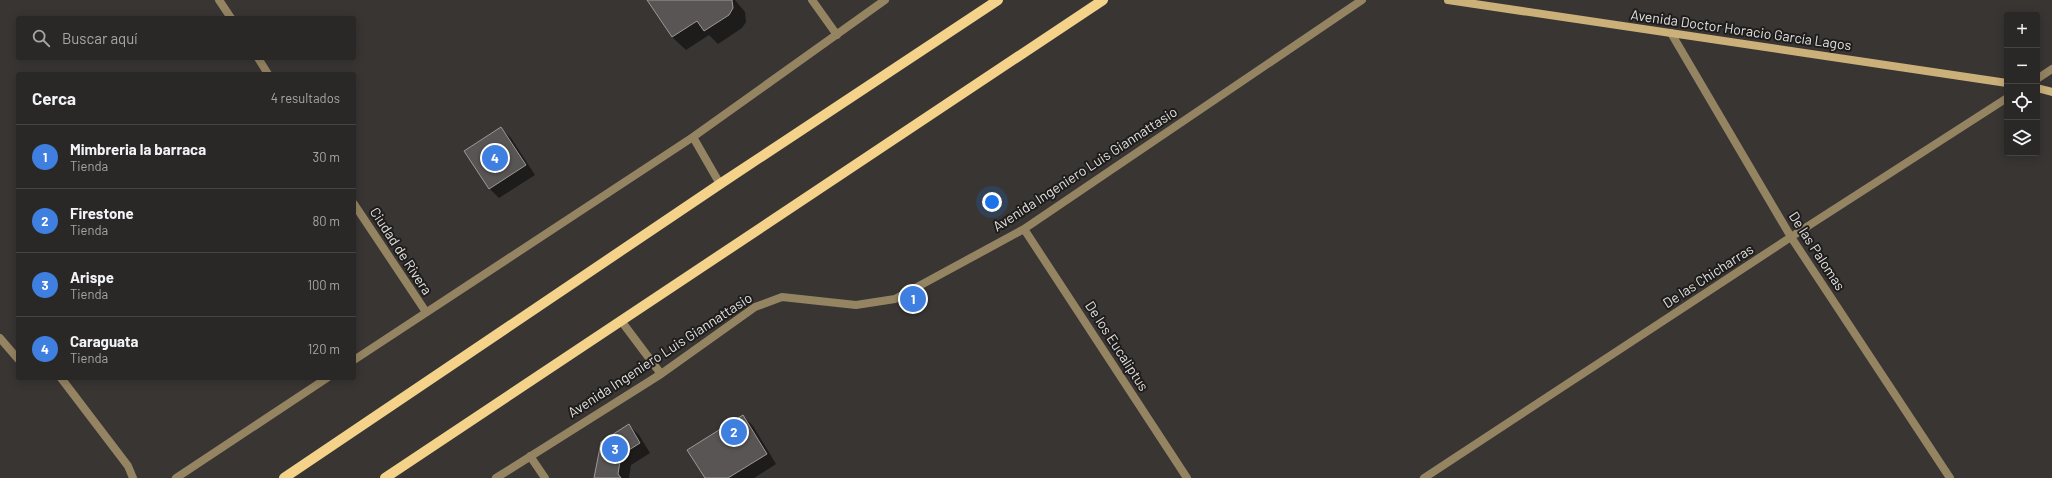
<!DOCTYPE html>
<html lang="es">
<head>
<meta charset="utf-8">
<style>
	:root { --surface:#2a2826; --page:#363432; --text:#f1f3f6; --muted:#a5a6a7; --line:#464443; --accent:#ea580c }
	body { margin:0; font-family:Barlow,sans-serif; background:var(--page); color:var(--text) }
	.controls { position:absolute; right:12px; top:12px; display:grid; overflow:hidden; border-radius:4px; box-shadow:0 2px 10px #0003 }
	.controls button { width:36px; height:36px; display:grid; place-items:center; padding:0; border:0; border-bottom:1px solid var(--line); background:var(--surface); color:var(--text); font:20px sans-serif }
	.you { position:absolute; left:992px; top:202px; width:14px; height:14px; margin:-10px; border:3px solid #fff; border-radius:50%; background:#1a73e8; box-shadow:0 0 0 6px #1a73e833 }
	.badge { display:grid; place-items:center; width:26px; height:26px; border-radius:50%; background:var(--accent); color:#fff; font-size:13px; font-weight:700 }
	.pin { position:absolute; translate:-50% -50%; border:2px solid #fff; box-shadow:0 1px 4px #0006 }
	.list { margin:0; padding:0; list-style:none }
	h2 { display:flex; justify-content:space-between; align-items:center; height:52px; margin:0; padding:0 16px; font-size:17px }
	h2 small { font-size:13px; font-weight:400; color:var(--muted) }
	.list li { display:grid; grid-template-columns:26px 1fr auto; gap:12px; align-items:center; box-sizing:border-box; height:64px; padding:0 16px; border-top:1px solid var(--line) }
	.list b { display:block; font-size:15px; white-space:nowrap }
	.list p { margin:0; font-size:13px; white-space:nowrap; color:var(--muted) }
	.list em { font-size:13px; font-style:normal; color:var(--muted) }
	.icon { flex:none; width:22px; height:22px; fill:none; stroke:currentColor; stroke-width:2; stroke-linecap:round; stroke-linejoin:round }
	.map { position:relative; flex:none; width:2052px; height:478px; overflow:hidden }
	.search { position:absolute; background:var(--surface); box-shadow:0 2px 10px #0003; left:16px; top:16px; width:340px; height:44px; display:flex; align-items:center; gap:10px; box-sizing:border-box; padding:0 14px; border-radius:4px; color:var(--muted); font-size:15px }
	.panel { position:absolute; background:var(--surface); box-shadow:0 2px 10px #0003; left:16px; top:72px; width:340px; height:308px; border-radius:4px }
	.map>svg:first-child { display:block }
</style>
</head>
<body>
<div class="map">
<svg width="2052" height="478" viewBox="0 0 2052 478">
	<rect width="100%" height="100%" fill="#383533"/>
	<path fill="#0007" d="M648 0H735L745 12 746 22 742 28 718 44 709 35 686 50 672 37Z
		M501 128 511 138 535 175 499 198 489 188Z
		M743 416 753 426 776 464 754 478H706Z
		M629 425 639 435 650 453 631 465 629 478H595Z"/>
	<path fill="#595554" stroke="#9d9997" d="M647 0H732L733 8 729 15 704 31 697 21 672 37Z
		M501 127 526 165 489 189 464 151Z
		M743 415 767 454 728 478H705L687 450Z
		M629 424 640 443 621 455 618 474 621 478H594L601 442Z"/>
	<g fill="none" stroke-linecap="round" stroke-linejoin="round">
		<path stroke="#958462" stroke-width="8" d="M0 338 18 359
			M61 378 128 466 133 478"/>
		<path stroke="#958462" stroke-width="8" d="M219 0 231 18
			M812 0 837 35
			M1671 33 1791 237 1950 478
			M258 58 268 74
			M2037 79 2052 69
			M693 137 720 184
			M354 204 426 312
			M1024 229 1187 478
			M622 322 661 374
			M354 360 693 137 885 0
			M530 456 545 478
			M176 478 327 378
			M496 478 661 374 755 307 782 297 856 305 895 299 1024 229 1362 0
			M1424 478 1791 237 2007 98"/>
		<path stroke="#cbb079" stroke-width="8" d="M1448 0 2007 83
			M2037 88 2052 92"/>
		<path stroke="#f4d28a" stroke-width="10" d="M284 478 720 184 998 0
			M385 478 1103 0"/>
	</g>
	<g text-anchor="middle" stroke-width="4" stroke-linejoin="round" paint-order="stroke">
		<g font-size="14" fill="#e2e0df" stroke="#1e1d1c">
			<text transform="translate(1741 30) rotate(8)" y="5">Avenida Doctor Horacio García Lagos</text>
			<text transform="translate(1085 169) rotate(-33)" y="5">Avenida Ingeniero Luis Giannattasio</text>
			<text transform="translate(401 251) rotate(57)" y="5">Ciudad de Rivera</text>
			<text transform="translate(1817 251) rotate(57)" y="5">De las Palomas</text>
			<text transform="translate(1708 276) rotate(-33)" y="5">De las Chicharras</text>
			<text transform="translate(1117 346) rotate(57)" y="5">De los Eucaliptus</text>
			<text transform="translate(660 355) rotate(-33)" y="5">Avenida Ingeniero Luis Giannattasio</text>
		</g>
	</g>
</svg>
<div class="controls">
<button>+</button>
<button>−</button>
<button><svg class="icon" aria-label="locate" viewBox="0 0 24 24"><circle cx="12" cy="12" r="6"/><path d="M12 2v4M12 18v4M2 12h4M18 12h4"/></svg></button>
<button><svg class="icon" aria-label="layers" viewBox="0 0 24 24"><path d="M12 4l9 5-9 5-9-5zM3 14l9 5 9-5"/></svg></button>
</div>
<div class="you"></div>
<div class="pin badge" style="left:913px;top:299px;background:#3f7fe0">1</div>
<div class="pin badge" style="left:734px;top:432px;background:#3f7fe0">2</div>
<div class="pin badge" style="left:615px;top:449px;background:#3f7fe0">3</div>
<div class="pin badge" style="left:495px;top:158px;background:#3f7fe0">4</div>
<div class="search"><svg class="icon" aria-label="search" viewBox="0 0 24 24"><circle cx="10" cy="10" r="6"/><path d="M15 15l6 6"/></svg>Buscar aquí</div>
<section class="panel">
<h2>Cerca<small>4 resultados</small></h2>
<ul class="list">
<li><span class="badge" style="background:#3f7fe0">1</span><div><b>Mimbreria la barraca</b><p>Tienda</p></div><em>30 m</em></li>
<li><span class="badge" style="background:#3f7fe0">2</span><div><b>Firestone</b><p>Tienda</p></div><em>80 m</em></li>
<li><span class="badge" style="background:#3f7fe0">3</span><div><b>Arispe</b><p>Tienda</p></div><em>100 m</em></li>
<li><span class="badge" style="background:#3f7fe0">4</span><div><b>Caraguata</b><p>Tienda</p></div><em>120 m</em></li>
</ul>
</section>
</div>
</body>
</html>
